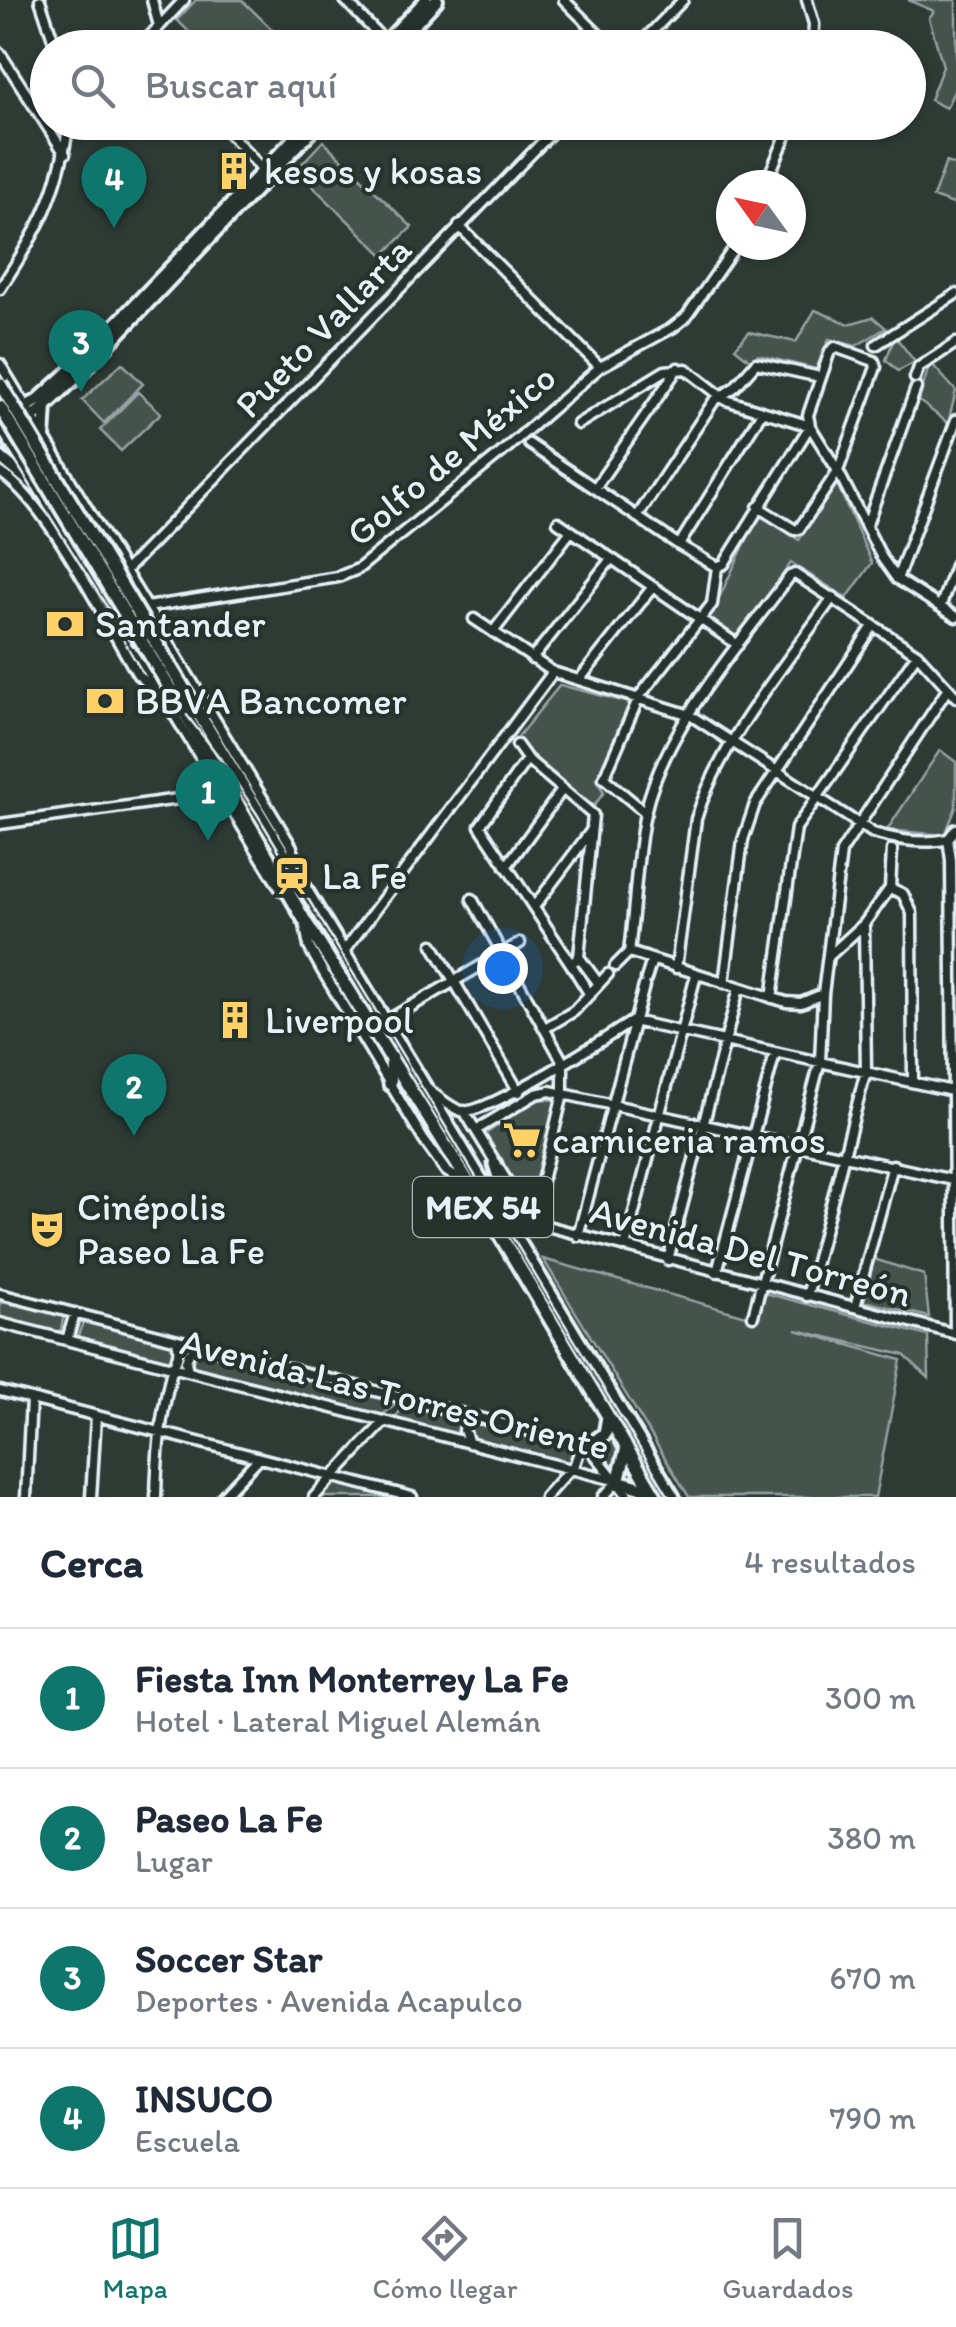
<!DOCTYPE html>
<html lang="es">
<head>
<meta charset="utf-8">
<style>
	:root { --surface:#fff; --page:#f6f6f7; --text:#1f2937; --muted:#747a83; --line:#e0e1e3; --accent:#0f766e }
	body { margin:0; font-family:Itim,sans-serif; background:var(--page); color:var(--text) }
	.compass { position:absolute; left:716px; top:170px; width:90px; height:90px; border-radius:50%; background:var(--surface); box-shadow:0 2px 8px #0004; rotate:303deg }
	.you { position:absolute; left:502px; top:968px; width:35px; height:35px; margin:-25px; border:8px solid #fff; border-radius:50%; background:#1a73e8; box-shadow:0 0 0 15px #1a73e833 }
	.badge { display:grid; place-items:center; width:65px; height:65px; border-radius:50%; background:var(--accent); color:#fff; font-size:32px; font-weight:700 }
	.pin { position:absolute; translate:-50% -82px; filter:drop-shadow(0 2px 5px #0008) }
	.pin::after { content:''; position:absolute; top:52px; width:35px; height:30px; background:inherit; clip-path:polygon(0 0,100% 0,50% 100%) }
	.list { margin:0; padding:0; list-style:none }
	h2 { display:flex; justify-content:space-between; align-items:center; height:130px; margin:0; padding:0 40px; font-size:42px }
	h2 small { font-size:32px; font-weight:400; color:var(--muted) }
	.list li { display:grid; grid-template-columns:65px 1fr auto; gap:30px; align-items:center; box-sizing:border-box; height:140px; padding:0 40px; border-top:2px solid var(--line) }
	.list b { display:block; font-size:38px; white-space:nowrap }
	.list p { margin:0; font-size:32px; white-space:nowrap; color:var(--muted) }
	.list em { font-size:32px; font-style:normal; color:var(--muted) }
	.icon { flex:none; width:55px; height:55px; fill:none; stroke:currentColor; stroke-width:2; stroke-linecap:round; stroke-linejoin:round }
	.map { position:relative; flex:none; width:956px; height:1497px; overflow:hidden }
	.search { position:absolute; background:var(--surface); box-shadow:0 2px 8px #0004; left:30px; right:30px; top:30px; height:110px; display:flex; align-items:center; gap:25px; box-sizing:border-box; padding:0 35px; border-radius:55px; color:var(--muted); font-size:38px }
	.sheet { height:690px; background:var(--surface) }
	nav { display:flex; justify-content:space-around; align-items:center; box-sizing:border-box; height:140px; border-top:2px solid var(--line); background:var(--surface); font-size:28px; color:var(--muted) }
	nav a { display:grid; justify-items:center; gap:5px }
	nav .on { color:var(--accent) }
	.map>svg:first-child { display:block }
</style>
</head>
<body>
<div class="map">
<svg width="956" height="1497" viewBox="0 0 956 1497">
	<rect width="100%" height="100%" fill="#2e3b35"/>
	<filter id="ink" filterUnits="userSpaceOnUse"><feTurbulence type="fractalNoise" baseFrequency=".01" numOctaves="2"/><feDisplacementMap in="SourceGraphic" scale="20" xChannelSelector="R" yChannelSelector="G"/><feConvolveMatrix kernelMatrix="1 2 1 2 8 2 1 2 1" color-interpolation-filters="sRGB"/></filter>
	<g filter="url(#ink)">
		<path fill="#45524e" stroke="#96a2a3" stroke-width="2.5" d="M196 0H242L290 47H204L177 20Z
			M908 0H956V87L946 108 930 100 943 66 929 18 934 11Z
			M323 141 412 227 383 255 296 170Z
			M946 162 956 166V205L933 197Z
			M815 310 849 324 873 317 886 328 856 346 829 339 816 369 758 355 750 360 735 348 749 332 796 342Z
			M895 336 915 362 898 371 886 360Z
			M122 363 143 384 104 423 82 400Z
			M932 364 956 391 948 423 919 401 928 369Z
			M138 392 161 413 121 451 100 430Z
			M837 484 872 563 847 598 791 563 737 638 709 619 759 514 799 540Z
			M560 685 630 703 596 780 604 792 594 806 528 757 516 739Z
			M940 750 956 762V807L945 835 887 830Z
			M536 1099 558 1100 529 1212 484 1135Z
			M543 1259 757 1319 765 1293 928 1336 929 1378 904 1355 796 1330 901 1360 875 1497H689Z
			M874 1259 924 1275 929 1317 864 1301Z
			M0 1302 64 1314 61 1330 54 1333 0 1319Z
			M84 1320 174 1343 178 1346 174 1361 168 1362 79 1340 78 1335Z
			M202 1353 247 1361 400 1401 380 1417 194 1369 191 1364 194 1356Z
			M405 1402 464 1417 459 1437 394 1421Z
			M476 1420 573 1445 576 1455 568 1465 471 1440 467 1429Z
			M610 1433 620 1458 616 1476 594 1448 601 1446Z
			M336 1482 393 1497H322Z"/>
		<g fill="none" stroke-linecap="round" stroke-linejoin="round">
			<g stroke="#e8f1f8" stroke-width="15">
				<path id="minor" d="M40 0 56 48
					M152 0 159 26
					M345 0 385 42
					M564 0 612 48
					M807 0 814 24 813 48
					M139 48 184 0
					M636 48 683 0
					M0 53 65 154
					M219 122 263 170
					M765 185 792 122
					M459 226 600 367
					M0 289C40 227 58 196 69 122
					M876 345 956 294
					M0 364 292 847 293 864
					M915 378 919 367 956 343
					M578 424 665 371 686 369 726 400 810 426 838 471 882 558 897 579 956 617
					M0 428 281 890
					M529 444 679 545 717 567
					M0 472C52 507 103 619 138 675L160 693
					M595 488 678 368
					M637 517 714 401 735 387 756 363 820 377
					M558 522 738 645
					M866 527 916 388
					M679 545 762 412
					M125 571 562 122
					M897 579 956 420
					M941 605 956 563
					M147 607 338 577 358 569 501 453 600 367 672 328 686 317 736 245
					M474 619 553 672 690 715 873 833C897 840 924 845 948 839
					M493 632 571 531
					M532 659 611 559
					M580 679 652 588
					M517 745 527 759 593 815 579 957
					M527 759 480 826 571 964 579 957
					M646 813 604 778 639 697 712 604 717 567 724 564 810 426 808 415 830 351 835 347 874 361 876 367 838 471 799 529 795 530 758 507
					M0 824 221 793
					M506 867 562 790
					M890 888 903 894 912 913 913 1080
					M890 888 892 850
					M472 899 563 1062V1094L532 1222
					M534 907 591 831
					M305 925 309 947 323 972 423 1139 446 1171 467 1185
					M433 945 519 1092
					M345 950 553 672
					M629 952 786 1002 801 1003 823 994
					M579 957 599 984
					M828 957 864 924 890 888
					M571 964 590 995
					M615 966 629 952C635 906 636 858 645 813 664 729 739 644 790 576L795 574 917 654 956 697
					M676 968 696 819C719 743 787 663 833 597
					M646 979 652 960
					M724 983 743 840 755 804 873 626
					M772 998 796 828 917 654
					M386 1021 520 943
					M545 1028 574 1011 608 974
					M428 1090C438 1096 450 1108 461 1111 485 1117 606 1037 633 1021L952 1091
					M464 1111 532 1222
					M476 1130 536 1094 550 1091 953 1180
					M532 1222 956 1334
					M578 1236 644 986
					M625 1247 696 975
					M668 1260 739 988
					M717 1272 775 1053
					M0 1294 588 1446 629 1497
					M807 1296 866 1071 864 924
					M855 1307 893 1165
					M753 1316 820 1062 823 994 841 852 947 690
					M0 1323 618 1481
					M955 1334 951 860 948 839 956 829
					M67 1340 75 1313
					M188 1371 186 1361 189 1353 202 1346
					M0 1391 412 1497
					M469 1443 464 1430 469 1420 477 1417
					M26 1497 31 1399
					M91 1497 96 1416
					M156 1497C157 1453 160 1421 170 1378 173 1364 182 1354 177 1341
					M222 1497 259 1458
					M314 1497 384 1422
					M545 1497 575 1464 579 1452 572 1441
					M603 1497 618 1481"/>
			</g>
			<g stroke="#e8f1f8" stroke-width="18">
				<path id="major" d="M380 48 426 0
					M392 48 437 0
					M0 420 37 401 78 364 310 122
					M0 437 41 411 85 369 320 122
					M44 437 46 406
					M0 457 36 487"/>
			</g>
			<g stroke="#e8f1f8" stroke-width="19">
				<path id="highway" d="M193 704 673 1497
					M183 710 305 921 472 1188 656 1497
					M390 1084 392 1058
					M495 1164 514 1224
					M588 1446 605 1434 608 1417
					M627 1448 618 1481 652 1491"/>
			</g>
			<use href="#minor" stroke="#26332d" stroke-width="8"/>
			<use href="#major" stroke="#26332d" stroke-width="10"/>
			<use href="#highway" stroke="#26332d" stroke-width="11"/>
			<path stroke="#e8f1f8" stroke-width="2.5" d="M0 437 124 634 220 758 257 814 669 1497"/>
			<g stroke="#e8f1f8" stroke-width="19" stroke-linecap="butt">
				<path id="highway-bridge" d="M0 384 193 704
					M0 407 183 710"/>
			</g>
			<use href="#highway-bridge" stroke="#26332d" stroke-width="11"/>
		</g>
	</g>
	<defs>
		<g id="building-bare" transform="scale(3)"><path d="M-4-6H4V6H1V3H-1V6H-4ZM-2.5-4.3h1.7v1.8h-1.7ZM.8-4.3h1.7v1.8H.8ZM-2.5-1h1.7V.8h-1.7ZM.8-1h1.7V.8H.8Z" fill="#ffd166" stroke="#26332d" stroke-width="2.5" paint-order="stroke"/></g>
		<g id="bank-bare" transform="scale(3)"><path d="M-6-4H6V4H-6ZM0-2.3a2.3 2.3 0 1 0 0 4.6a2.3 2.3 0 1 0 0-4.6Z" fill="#ffd166" stroke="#26332d" stroke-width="2.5" paint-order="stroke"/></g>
		<g id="station-bare" transform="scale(3)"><path d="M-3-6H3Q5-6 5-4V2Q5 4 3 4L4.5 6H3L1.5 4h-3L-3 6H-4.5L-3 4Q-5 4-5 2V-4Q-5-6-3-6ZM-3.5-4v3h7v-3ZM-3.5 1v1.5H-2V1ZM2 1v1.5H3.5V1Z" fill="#ffd166" stroke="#26332d" stroke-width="2.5" paint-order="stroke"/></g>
		<g id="supermarket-bare" transform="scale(3)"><path d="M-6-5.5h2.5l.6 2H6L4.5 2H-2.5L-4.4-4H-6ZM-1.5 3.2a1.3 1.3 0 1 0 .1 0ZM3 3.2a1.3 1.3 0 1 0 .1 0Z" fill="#ffd166" stroke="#26332d" stroke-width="2.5" paint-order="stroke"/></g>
		<g id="theatre-bare" transform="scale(3)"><path d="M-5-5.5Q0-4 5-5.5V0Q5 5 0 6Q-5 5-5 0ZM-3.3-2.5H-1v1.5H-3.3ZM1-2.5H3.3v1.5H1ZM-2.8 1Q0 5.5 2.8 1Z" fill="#ffd166" stroke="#26332d" stroke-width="2.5" paint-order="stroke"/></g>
	</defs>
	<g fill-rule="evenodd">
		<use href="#building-bare" x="234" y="171"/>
		<use href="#bank-bare" x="65" y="624"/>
		<use href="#bank-bare" x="105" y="701"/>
		<use href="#station-bare" x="292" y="876"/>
		<use href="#building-bare" x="235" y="1020"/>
		<use href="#supermarket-bare" x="522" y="1140"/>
		<use href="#theatre-bare" x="47" y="1229"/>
	</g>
	<g text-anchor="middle" stroke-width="8" stroke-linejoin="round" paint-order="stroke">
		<rect fill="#26332d" stroke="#aeb8bb" stroke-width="2.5" x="413" y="1177" width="140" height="60" rx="8"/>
		<g font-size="35" font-weight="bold" fill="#e8f1f8">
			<text x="483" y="1219">MEX 54</text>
		</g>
		<g font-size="38" fill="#e8f1f8" stroke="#26332d" text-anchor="start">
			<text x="264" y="184">kesos y kosas</text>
			<text x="95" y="637">Santander</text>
			<text x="135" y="714">BBVA Bancomer</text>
			<text x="322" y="889">La Fe</text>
			<text x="265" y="1033">Liverpool</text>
			<text x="552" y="1153">carniceria ramos</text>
			<text x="77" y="1220">Cinépolis<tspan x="77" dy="44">Paseo La Fe</tspan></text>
		</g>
		<g font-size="38" fill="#e8f1f8" stroke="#26332d">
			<text transform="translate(323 327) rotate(-46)" y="13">Pueto Vallarta</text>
			<text transform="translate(451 455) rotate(-40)" y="13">Golfo de México</text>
			<text transform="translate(751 1252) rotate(15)" y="13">Avenida Del Torreón</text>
			<text transform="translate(395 1394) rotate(14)" y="13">Avenida Las Torres Oriente</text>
		</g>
	</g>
</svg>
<svg class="compass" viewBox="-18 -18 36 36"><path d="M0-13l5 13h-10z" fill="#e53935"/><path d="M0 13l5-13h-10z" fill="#747a83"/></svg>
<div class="you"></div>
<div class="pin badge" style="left:208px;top:841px">1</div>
<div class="pin badge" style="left:134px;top:1136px">2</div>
<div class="pin badge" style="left:81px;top:392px">3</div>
<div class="pin badge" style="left:114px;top:228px">4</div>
<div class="search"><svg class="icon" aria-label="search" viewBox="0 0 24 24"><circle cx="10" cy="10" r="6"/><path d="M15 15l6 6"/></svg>Buscar aquí</div>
</div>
<section class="sheet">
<h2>Cerca<small>4 resultados</small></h2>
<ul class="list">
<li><span class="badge">1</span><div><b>Fiesta Inn Monterrey La Fe</b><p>Hotel · Lateral Miguel Alemán</p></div><em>300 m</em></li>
<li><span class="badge">2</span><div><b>Paseo La Fe</b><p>Lugar</p></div><em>380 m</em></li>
<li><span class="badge">3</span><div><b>Soccer Star</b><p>Deportes · Avenida Acapulco</p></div><em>670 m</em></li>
<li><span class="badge">4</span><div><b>INSUCO</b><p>Escuela</p></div><em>790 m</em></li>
</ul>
</section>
<nav>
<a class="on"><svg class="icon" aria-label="map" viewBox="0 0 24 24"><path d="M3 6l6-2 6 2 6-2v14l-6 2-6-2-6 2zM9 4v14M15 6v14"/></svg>Mapa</a>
<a><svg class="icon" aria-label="directions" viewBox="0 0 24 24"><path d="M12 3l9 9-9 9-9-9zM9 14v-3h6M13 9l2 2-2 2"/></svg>Cómo llegar</a>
<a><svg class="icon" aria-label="saved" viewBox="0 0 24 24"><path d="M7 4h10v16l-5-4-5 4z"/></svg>Guardados</a>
</nav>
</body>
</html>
